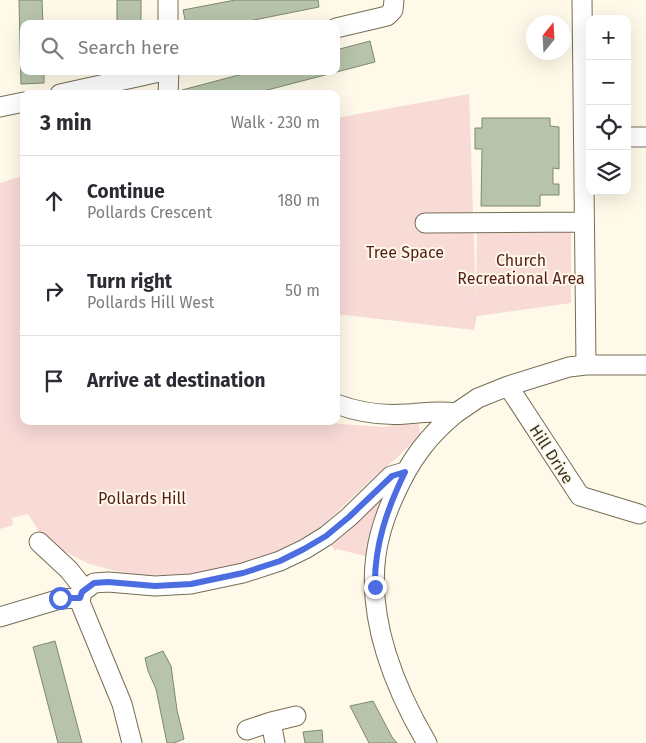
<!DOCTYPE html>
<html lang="en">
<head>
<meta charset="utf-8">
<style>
	:root { --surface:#fff; --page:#f2f2f3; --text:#2b2b33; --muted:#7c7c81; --line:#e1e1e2 }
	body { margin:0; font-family:"Fira Sans",sans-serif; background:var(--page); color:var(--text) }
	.controls { position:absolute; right:15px; top:15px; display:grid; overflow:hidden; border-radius:10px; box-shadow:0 5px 20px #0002 }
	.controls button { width:45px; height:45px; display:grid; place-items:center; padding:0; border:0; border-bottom:1px solid var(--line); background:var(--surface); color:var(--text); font:25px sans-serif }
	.compass { position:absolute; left:526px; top:15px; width:45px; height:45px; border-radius:50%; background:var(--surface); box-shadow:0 5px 20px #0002; rotate:18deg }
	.stop { position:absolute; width:15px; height:15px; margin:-11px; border:4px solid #4b6de1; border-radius:50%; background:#fff }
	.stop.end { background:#4b6de1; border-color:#fff; box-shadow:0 1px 5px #0008 }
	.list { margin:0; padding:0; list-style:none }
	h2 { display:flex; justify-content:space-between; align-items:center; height:65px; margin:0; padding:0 20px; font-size:21px }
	h2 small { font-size:16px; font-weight:400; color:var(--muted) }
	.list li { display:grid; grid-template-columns:32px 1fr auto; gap:15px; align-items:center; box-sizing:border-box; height:90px; padding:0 20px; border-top:1px solid var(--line) }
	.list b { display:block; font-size:19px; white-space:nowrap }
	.list p { margin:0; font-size:16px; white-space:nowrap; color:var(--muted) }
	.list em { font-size:16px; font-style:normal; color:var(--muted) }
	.icon { flex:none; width:28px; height:28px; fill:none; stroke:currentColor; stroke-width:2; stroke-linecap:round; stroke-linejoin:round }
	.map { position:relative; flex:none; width:646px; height:743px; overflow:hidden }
	.search { position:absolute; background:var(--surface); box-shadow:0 5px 20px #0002; left:20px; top:20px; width:320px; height:55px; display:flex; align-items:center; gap:12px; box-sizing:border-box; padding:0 18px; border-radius:10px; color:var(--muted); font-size:19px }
	.panel { position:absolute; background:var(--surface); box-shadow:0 5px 20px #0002; left:20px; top:90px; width:320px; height:335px; border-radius:10px }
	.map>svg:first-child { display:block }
</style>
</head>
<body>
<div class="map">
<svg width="646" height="743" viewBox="0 0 646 743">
	<rect width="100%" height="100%" fill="#fef9e8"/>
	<path fill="#f8dad7" d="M469 94 476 298 477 229 571 228V303L477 316 474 330 336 314V118Z
		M22 176 24 181V421H331L340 424 385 427 412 420 419 425 420 434 398 457 376 475 316 532 277 556 237 568 183 575 132 576 87 563 62 550 39 531 28 514 12 518 13 525 0 529V183Z
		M382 494 386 497 369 557 337 549 335 551 330 543Z"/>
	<path fill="#b7c3aa" stroke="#7d8971" d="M19 0H42L43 24H24V71H44V83L21 84Z
		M117 0H141V24H117Z
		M235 0H318L319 7 234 24H186L183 10Z
		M370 41 375 62 252 94H183L182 90 254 71H336V50Z
		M482 118H550V126L559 127V169L553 168V184H559V195H540V206H481L482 149H475V128H482Z
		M55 641 82 743H58L33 647Z
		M163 651 171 666 177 710 184 739 174 743H167L156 689 148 671 145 658Z
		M373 701 392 737 397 743H369L350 706Z
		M322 730 323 743H305L303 732Z"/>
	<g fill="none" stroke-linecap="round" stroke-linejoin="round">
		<g stroke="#756e55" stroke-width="21">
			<path id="minor" d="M168 0V24
				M582 0 586 365
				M336 28 387 16 393 10 394 0
				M60 94 164 71
				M168 94 169 71
				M0 107 24 102
				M627 137H646
				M425 223 584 222
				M508 386 580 496 639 514
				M336 404C358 412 382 416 406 414 424 413 438 410 456 413L478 398 508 386 569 367 586 365H646
				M39 542 69 570 84 589
				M0 617 60 599 80 598
				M271 722 275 743
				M247 730 271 722 296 716
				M132 743 122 704 80 602 82 592 94 583 108 582 155 586 191 584 243 573 280 561 305 549 326 536 349 517 391 476 405 472
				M427 743C395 689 367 620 376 555 379 534 386 513 395 494 410 460 428 436 456 413"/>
		</g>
		<use href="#minor" stroke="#fff" stroke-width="19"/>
	</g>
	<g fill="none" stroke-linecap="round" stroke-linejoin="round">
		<path stroke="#4b6de1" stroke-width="6" d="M60 598H80L82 592 94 583 108 582 155 586 191 584 243 573 280 561 304 549 326 536 349 517 392 476 405 472C387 509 374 546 375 587"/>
	</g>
	<g text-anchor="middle" stroke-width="4" stroke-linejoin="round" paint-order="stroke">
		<g font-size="16" fill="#561b1b" stroke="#fef9e8">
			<text x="405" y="258">Tree Space</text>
			<text x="521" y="266">Church<tspan x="521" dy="18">Recreational Area</tspan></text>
			<text x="142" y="504">Pollards Hill</text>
		</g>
		<g font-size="16" fill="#363328" stroke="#fef9e8">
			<text transform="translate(552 454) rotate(57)" y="6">Hill Drive</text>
		</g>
	</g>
</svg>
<div class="controls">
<button>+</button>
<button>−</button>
<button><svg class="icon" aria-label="locate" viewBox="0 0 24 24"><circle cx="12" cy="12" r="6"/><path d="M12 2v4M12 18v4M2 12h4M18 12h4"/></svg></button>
<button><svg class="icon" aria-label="layers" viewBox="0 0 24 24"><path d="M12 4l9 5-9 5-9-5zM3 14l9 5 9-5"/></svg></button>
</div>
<svg class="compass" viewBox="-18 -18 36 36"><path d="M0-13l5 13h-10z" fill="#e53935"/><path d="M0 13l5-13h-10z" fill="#7c7c81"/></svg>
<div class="stop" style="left:60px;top:598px"></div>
<div class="stop end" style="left:375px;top:587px"></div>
<div class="search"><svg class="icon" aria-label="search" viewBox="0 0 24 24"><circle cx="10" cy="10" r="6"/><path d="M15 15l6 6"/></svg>Search here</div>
<section class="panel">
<h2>3 min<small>Walk · 230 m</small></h2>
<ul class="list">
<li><svg class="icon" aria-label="ahead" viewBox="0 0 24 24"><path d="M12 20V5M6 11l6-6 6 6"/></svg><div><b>Continue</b><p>Pollards Crescent</p></div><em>180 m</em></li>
<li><svg class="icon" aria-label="right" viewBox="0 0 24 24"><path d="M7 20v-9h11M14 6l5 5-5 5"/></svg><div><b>Turn right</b><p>Pollards Hill West</p></div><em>50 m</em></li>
<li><svg class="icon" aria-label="arrive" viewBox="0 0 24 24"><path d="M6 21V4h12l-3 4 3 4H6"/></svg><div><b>Arrive at destination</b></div></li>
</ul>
</section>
</div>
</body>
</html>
